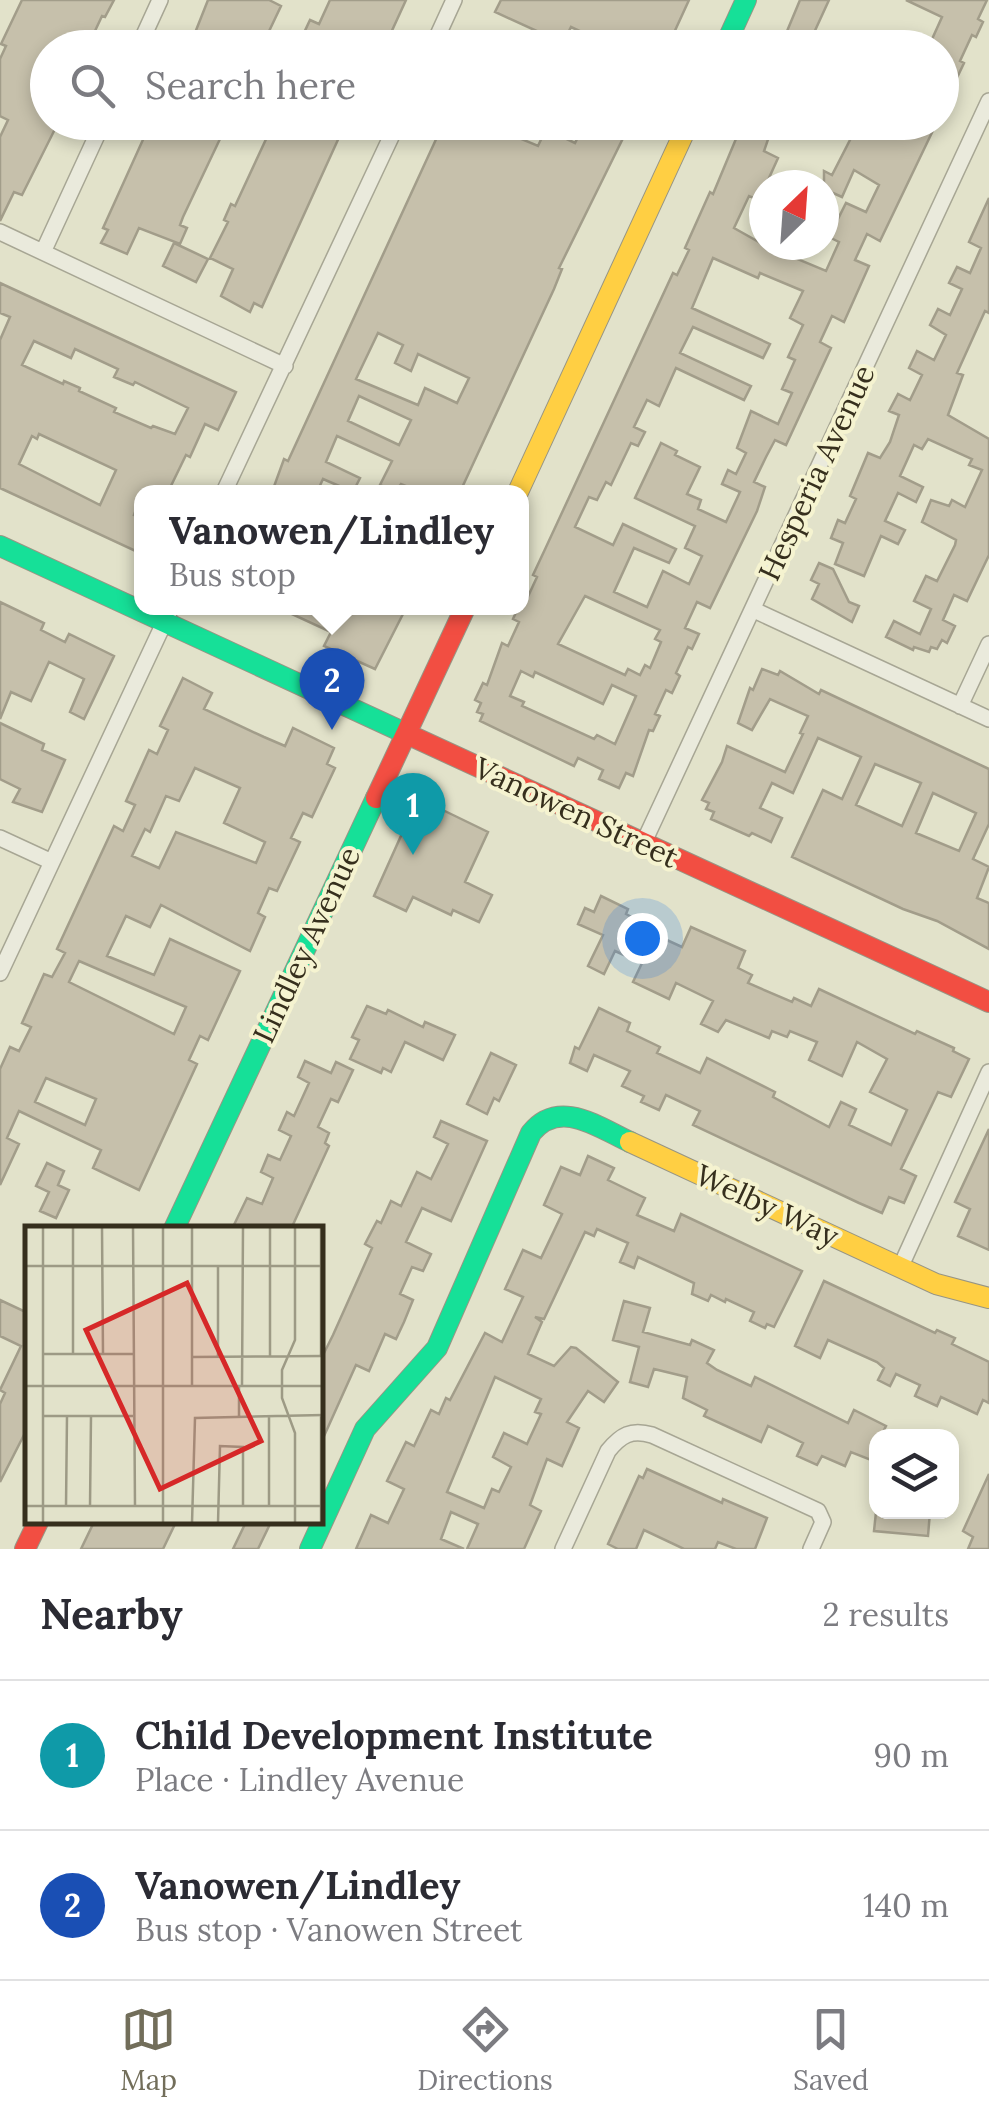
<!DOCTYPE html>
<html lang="en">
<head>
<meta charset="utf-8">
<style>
	:root { --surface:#fff; --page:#f7f7f7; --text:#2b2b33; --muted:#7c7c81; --line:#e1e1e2; --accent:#726e5a }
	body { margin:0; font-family:Lora,serif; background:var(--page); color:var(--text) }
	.controls { position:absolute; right:30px; bottom:30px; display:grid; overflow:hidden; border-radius:20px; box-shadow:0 5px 15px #0003 }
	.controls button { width:90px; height:90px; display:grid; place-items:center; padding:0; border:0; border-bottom:2px solid var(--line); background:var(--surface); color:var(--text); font:50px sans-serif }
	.compass { position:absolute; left:749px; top:170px; width:90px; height:90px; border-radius:50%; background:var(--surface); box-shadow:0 5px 15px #0003; rotate:25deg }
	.you { position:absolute; left:642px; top:938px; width:35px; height:35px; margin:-25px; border:8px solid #fff; border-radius:50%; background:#1a73e8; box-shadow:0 0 0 15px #1a73e833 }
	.badge { display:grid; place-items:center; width:65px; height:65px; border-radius:50%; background:var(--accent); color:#fff; font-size:32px; font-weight:700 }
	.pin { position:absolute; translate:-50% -82px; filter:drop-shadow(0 2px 5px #0008) }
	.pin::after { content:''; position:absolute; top:52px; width:35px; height:30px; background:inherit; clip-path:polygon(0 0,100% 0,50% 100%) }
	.popup { position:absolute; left:134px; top:485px; width:395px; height:130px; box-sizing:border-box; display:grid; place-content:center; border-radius:20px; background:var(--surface); filter:drop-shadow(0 2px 8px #0005); font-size:32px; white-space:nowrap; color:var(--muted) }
	.popup b { font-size:38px; color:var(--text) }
	.popup::after { content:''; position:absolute; left:50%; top:100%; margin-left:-20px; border:20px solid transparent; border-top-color:var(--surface) }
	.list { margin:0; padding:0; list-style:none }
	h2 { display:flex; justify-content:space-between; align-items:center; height:130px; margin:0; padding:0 40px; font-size:42px }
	h2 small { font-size:32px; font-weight:400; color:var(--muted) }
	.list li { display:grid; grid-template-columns:65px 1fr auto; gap:30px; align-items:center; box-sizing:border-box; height:150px; padding:0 40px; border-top:2px solid var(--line) }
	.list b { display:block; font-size:38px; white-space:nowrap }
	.list p { margin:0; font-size:32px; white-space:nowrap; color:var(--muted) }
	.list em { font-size:32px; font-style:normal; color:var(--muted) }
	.icon { flex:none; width:55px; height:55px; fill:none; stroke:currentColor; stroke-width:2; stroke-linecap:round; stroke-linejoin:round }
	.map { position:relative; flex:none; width:989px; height:1549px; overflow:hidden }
	.search { position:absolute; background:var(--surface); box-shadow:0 5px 15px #0003; left:30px; right:30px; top:30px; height:110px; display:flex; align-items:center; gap:25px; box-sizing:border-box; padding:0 35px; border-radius:55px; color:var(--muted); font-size:38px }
	.sheet { height:430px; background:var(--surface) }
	nav { display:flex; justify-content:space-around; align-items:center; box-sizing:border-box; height:140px; border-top:2px solid var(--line); background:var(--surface); font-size:28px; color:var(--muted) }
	nav a { display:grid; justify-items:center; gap:5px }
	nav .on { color:var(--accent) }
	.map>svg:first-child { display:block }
</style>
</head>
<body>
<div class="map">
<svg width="989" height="1549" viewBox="0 0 989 1549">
	<rect width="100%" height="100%" fill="#e2e2ca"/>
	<path fill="#c6c0ab" stroke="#a29d8a" stroke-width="2.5" fill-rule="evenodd" d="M22 0H114L105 17 102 16 87 48H48V122H56V127L22 195 14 192 0 221V137L8 120 0 116V59L6 46 1 44Z
		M208 0H269L281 6 261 48H189Z
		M330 0H406L384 48H341L331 42 329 47 303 35 310 20 319 24Z
		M501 0H689L667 48H626L608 39 605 43 571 27 563 43 495 12Z
		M800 0H829L807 48H780Z
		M906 0H987L978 19 983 22 976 37 972 35 960 61 964 63 942 109V48H928L942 17Z
		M151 122H194L205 127 207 122H228L183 217 180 225 187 228 180 244 139 228 127 254 101 243 108 230 103 228Z
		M274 122H346L262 307 254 303 250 312 221 296 233 269 210 258 228 222 224 220 231 204 235 206Z
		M444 122H481L538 146 546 129 575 143 584 125 596 131 600 122H631L559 268 562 269 554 289 460 492H420L401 484 395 492 380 485 392 461 337 436 326 462 360 478 353 492 323 479 317 492H272L284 459 288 461ZM378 333 403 345 395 363 411 371 418 354 469 378 457 403 425 388 418 405 356 379ZM359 396 411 420 399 445 348 421Z
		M743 122H774L764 151 778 158 759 200 749 196 734 228 764 245 826 271 839 242 829 237 846 203 866 212 879 185 854 170 842 197 824 189V171L832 175 852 136 821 122H937L880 241 867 234 855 260 869 266 844 322 832 316 820 342 831 348 786 445 775 440 766 457 754 482 765 487 757 511 710 608 697 602 685 628 699 634 692 649 688 647 676 673 680 676 672 693 666 690 655 714 660 716 653 731 649 730 633 776 626 773 619 788 599 779 603 770 578 758 574 766 480 721 483 714 477 712 481 703 475 700 483 683 487 685 502 643 508 646 519 622 513 619 518 608H522V602L525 603 537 577 533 575 547 545 673 273 677 275 689 250 685 248 710 192 713 194ZM713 258 758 278 760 273 803 291 790 318 803 325 788 357 795 360 782 389 792 393 778 424 751 411 737 448 746 453 736 474 728 470 722 484 740 492 726 522 698 509 701 500 687 494 700 467 675 455 677 451 661 443 635 498 695 526 685 548 702 556 689 584 663 571 647 607 614 592 634 548 669 563 676 549 623 524 613 545 575 527 589 497 597 500 606 482 611 485 631 443 638 446 645 432 634 427 647 400 659 406 676 368 744 400 751 386 680 353 693 327 763 358 770 344 692 308ZM585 596 660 630 655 639 661 642 650 668 645 665 640 675 628 669 625 675 558 644ZM521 671 533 677 535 672 603 704 612 685 636 696 615 744 597 735 594 739 522 706 524 702 510 696Z
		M989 198V313L985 311 957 373 963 375 948 415 989 439V555L967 601 954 595 943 620 955 626 947 643 942 640 937 649 931 647 929 652 914 647 913 650 886 637 894 621 920 634 931 609 914 601 926 576 937 581 955 545 956 540 922 522 931 500 949 506 952 500 965 507 982 470 969 465 972 459 928 439 922 449 914 445 900 476 923 487 916 502 898 493 885 521 905 530 898 544 881 536 864 576 835 564 843 543 831 538 838 520 845 523 856 499 850 496 868 453 880 458 890 442 899 415 889 411 898 394 910 400 922 375 909 368 917 351 934 360 946 335 930 325 938 309 950 315 962 289 949 283 957 267 970 273 981 248 969 242Z
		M174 243 208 259 196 282 163 266Z
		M0 283 236 392 218 430 205 424 190 457 186 455 168 492H142L134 515 142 518V554L0 488V340L10 317 0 313ZM34 341 71 358 75 349 118 369 114 377 133 385 135 382 188 408 175 434 153 426 151 428 114 412 116 408 79 391 80 388 64 381 63 384 22 365ZM39 434 116 470 100 505 19 464 32 436 37 439Z
		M819 563 833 569 849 602 859 606 852 622 812 599 819 584 811 580Z
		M0 602 44 623 41 630 65 642 69 634 114 656 84 719 70 712 84 679 49 662 31 701 11 692 0 719Z
		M279 608H406L375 669 324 646 331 632Z
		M762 669 778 675 780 671 819 694 821 690 989 769V824L973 859 989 867 977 898 989 903V949L937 921 903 909 792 857 823 790 842 799 861 757 818 738 793 793 772 783 760 808 782 818 771 842 752 833 749 836 711 819 714 812 706 809 709 803 702 800 722 762 727 746 785 772 803 734 800 733 808 716 770 699 752 730 738 723 750 688 753 690ZM875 764 921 783 902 826 856 805ZM933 793 976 813 959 851 916 833Z
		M183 678 212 693 204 709 264 737 285 746 293 728 334 748 327 764 335 768 312 817 303 813 291 838 300 842 277 891 269 888 258 913 265 917 250 951 161 905 150 927 126 916 107 956 154 975 170 939 240 971 208 1040 200 1036 189 1060 197 1064 139 1190 93 1168 101 1150 19 1111 7 1138 19 1144 0 1185V1069L10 1047 19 1051 31 1027 22 1023 44 974 52 977 65 953 57 949 114 826 123 831 135 805 126 801 149 750 157 754 168 730 160 726ZM195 768 240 788 224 823 265 842 256 863 176 832 159 868 132 856 145 829 150 832 166 796 179 801ZM79 961 186 1007 174 1034 69 982ZM46 1078 96 1099 85 1125 35 1102Z
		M0 723 44 744 42 750 65 760 42 812 13 802 20 789 0 779Z
		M418 798 488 832 465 882 492 895 479 922 453 910 451 915 413 897 406 911 374 896Z
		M601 896 628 909 626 914 647 925 645 930 682 947 691 927 745 951 738 968 752 975 748 983 792 1002 794 998 811 1006 819 989 915 1034 917 1031 954 1048 953 1051 969 1059 951 1097 938 1092 901 1169 916 1176 904 1203 889 1197 882 1213 859 1203 693 1125 700 1111 666 1095 659 1110 641 1102 644 1096 622 1086 630 1071 594 1055 587 1071 570 1063 575 1047 579 1049 599 1008 630 1023 627 1031 660 1047 657 1053 700 1073 707 1058 775 1092 773 1097 829 1127 841 1102 856 1109 849 1125 891 1145 907 1110 870 1092 887 1059 857 1042 842 1076 809 1060 817 1042 790 1031 787 1037 772 1031 769 1038 726 1020 718 1032 701 1024 713 1001 676 983 669 999 633 982 642 963 615 951 604 974 588 966 603 935 578 924 585 908 594 912Z
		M367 1006 386 1014 388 1010 423 1027 425 1022 455 1035 443 1060 405 1042 391 1072 383 1068 381 1073 350 1059 359 1040 352 1037Z
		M491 1053 516 1065 499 1101 494 1098 487 1114 467 1104Z
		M305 1061 331 1073 336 1062 353 1070 338 1102 331 1099 318 1127 329 1133 325 1143 329 1146 291 1229H232L247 1198 262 1204 273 1178 261 1172 268 1155 280 1160 291 1136 279 1130 287 1112 294 1116 309 1083 298 1077Z
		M441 1121 487 1141 451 1221 422 1208 406 1242 431 1254 423 1271 412 1267 400 1294 413 1300 404 1322 396 1339 385 1334 369 1371 356 1365 320 1445V1352L324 1353 333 1335 372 1248 365 1244 377 1221 381 1223 391 1201 401 1206 417 1172 431 1179 448 1144 434 1137Z
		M989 1129V1250L958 1236 970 1209 955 1202Z
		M588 1156 614 1168 608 1180 645 1198 637 1215 674 1231 681 1214 802 1271 774 1327 767 1324 765 1328 750 1321 754 1312 726 1299 725 1302 711 1295 708 1301 692 1294 694 1283 638 1257 634 1268 620 1262 628 1243 597 1229 594 1236 585 1232 544 1319 535 1317 542 1322 528 1354 554 1366 571 1347 576 1348 618 1382 604 1402 588 1391 567 1422 579 1428 562 1466 547 1459 530 1505 541 1511 524 1549H467L478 1524 451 1512 441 1539 464 1549H356L371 1515 388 1523 404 1489 387 1481 406 1442 414 1446 431 1410 439 1414 446 1398 450 1400 485 1333 502 1342 523 1297 505 1289 523 1250 541 1258 562 1214 544 1205 561 1167 580 1175ZM495 1377 541 1399 535 1412 541 1414 527 1444 504 1433 493 1457 511 1467 499 1492 492 1489 484 1508 447 1492Z
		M47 1163 64 1171 58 1185 69 1190 56 1218 40 1211 49 1192 36 1186Z
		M824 1281 935 1333 937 1330 955 1338 952 1344 989 1362V1403L983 1400 977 1414 941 1397 937 1406 915 1396 920 1385 896 1374 890 1386 878 1380 884 1368 877 1362 828 1340 820 1358 795 1346Z
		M0 1300 28 1313V1427L0 1482V1404L5 1393 0 1390 21 1346 0 1336Z
		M624 1301 650 1308 643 1332 690 1345 692 1340 714 1350 707 1363 717 1370 751 1386 755 1377 848 1423 854 1410 886 1426 881 1436H876V1462L851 1452 845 1466 822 1456 817 1465 797 1456 803 1443 768 1426 761 1442 704 1416 707 1410 683 1398 687 1377 654 1369 648 1387 630 1382 639 1347 613 1340Z
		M647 1469 722 1503 723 1499 767 1518 755 1549H736L718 1542 715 1549H684L644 1530 636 1549H618L608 1544 639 1476 643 1478Z
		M989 1474V1549H968L973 1537 963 1531Z
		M876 1512H930L928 1536 874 1531Z
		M94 1522H176L163 1549H81Z
		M246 1522H271L258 1549H233Z"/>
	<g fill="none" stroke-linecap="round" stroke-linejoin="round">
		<g stroke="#a7a694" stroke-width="18">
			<path id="street" d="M138 48 160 0
				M432 48 454 0
				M0 232 285 366
				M43 252 103 122
				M224 492 398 122
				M754 610 989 719
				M960 706 989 644
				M0 838 52 862
				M643 844 989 101
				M0 973 171 608
				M900 1268 989 1072
				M563 1549 608 1451C621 1435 631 1429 652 1435L818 1511 823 1522 811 1549"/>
		</g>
		<g stroke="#979584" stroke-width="22">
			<path id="fast" d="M724 48 746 0
				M0 546 407 734
				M174 1229 376 798
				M310 1549 365 1429 437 1348 531 1133C559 1098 598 1127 630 1142"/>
		</g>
		<g stroke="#979584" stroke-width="22">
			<path id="slow" d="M518 492 689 122
				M630 1142 936 1284 989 1298"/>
		</g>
		<g stroke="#979584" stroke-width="22">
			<path id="jam" d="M407 734 989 1002
				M376 798 465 608
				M25 1549 38 1522"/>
		</g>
		<use href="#street" stroke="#eaeadc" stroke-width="15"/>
		<use href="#fast" stroke="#16e098" stroke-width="20"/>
		<use href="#slow" stroke="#ffcf43" stroke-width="20"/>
		<use href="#jam" stroke="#f24e42" stroke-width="20"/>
	</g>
	<g text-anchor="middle" stroke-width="8" stroke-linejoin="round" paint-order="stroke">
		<g font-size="30" fill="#362f1d" stroke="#f5f3d0">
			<text transform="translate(817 473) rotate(-65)" y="10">Hesperia Avenue</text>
			<text transform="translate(576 813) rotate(25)" y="10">Vanowen Street</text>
			<text transform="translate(307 945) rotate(-65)" y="10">Lindley Avenue</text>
			<text transform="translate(767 1206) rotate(25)" y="10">Welby Way</text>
		</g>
	</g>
	<g transform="translate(25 1226)">
		<rect width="298" height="298" fill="#e2e2ca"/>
		<path fill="none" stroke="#9d9a85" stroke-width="2.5" d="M18 1V297M48 1V128M77 1 78 128M108 1 110 280M138 1V297M167 1V160M245 1V130M270 1V114L257 144V172L270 207V297M0 40H298M193 40V131M18 128H108M296 130V1M167 131 298 130M0 160H298M214 160V191M217 160 218 1M18 190H108M296 190V297M244 279V189M0 280H298M41 280 42 190M65 280 66 190M167 297 170 192 298 189M193 297 195 220 218 221V279"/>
		<path fill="#d62828" fill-opacity="0.15" stroke="#d62828" stroke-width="5" d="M162 57 236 215 135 263 61 104Z"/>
		<rect width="298" height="298" fill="none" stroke="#362f1d" stroke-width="5"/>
	</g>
</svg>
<div class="controls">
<button><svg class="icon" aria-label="layers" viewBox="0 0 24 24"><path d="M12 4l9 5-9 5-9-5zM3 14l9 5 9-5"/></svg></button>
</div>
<svg class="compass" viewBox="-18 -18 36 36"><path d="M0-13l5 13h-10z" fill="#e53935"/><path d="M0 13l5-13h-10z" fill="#7c7c81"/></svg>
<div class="you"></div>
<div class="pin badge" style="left:413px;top:855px;background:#0f9aa8">1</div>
<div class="pin badge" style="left:332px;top:730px;background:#1a4fb4">2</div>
<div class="popup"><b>Vanowen/Lindley</b>Bus stop</div>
<div class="search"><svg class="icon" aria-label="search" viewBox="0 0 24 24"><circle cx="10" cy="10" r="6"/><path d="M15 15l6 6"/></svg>Search here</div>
</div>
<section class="sheet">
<h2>Nearby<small>2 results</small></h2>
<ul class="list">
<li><span class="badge" style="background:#0f9aa8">1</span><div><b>Child Development Institute</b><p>Place · Lindley Avenue</p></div><em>90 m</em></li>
<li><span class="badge" style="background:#1a4fb4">2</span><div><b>Vanowen/Lindley</b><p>Bus stop · Vanowen Street</p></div><em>140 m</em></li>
</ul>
</section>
<nav>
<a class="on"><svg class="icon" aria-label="map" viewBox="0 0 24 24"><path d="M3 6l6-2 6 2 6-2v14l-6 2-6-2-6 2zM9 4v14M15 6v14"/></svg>Map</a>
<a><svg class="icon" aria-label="directions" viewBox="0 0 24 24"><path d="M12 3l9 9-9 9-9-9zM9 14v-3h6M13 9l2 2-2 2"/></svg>Directions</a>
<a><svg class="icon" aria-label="saved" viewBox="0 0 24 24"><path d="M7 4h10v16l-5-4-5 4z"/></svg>Saved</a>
</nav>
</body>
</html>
